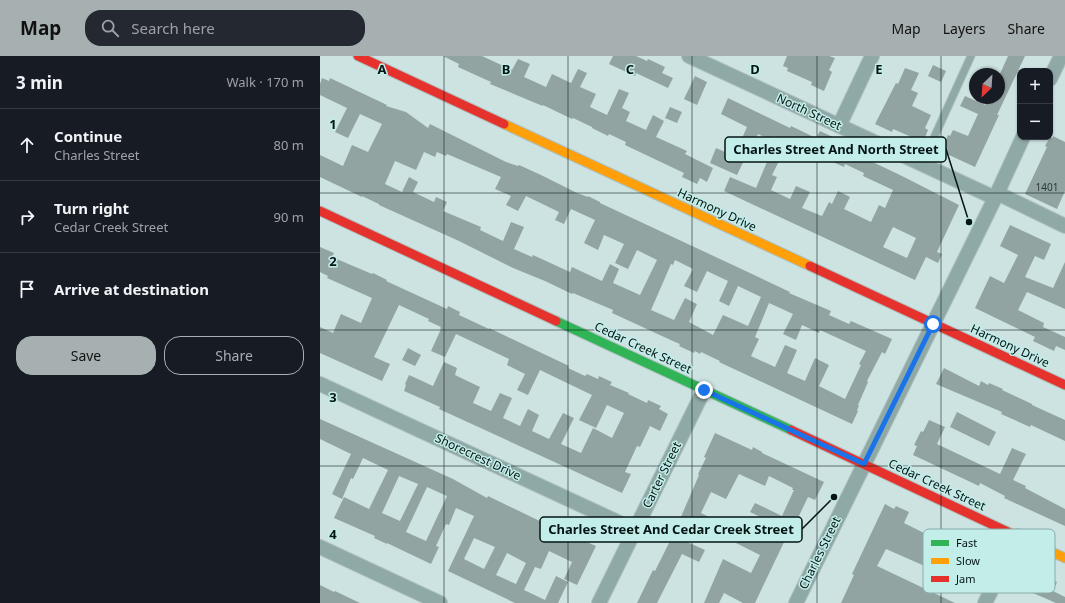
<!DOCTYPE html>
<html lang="en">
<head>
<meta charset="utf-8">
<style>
	:root { --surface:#171b24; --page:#242831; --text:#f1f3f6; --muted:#9ea1a6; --line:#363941; --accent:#a6b0b1 }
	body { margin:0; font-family:"Noto Sans",sans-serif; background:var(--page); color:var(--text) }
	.controls { position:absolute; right:12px; top:12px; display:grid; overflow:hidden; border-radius:8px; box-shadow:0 1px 3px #0004 }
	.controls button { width:36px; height:36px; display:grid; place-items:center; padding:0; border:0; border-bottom:1px solid var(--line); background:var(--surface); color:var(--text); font:20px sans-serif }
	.compass { position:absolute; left:649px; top:12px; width:36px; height:36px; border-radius:50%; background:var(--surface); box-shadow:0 1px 3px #0004; rotate:205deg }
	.stop { position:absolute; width:12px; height:12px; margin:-9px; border:3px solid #1a73e8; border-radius:50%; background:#fff }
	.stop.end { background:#1a73e8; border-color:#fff; box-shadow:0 1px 4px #0008 }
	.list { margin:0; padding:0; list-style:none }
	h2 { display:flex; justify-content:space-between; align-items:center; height:52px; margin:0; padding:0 16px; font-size:17px }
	h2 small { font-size:13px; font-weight:400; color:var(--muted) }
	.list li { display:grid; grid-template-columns:26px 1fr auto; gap:12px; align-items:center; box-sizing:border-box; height:72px; padding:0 16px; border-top:1px solid var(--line) }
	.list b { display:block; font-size:15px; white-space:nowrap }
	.list p { margin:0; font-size:13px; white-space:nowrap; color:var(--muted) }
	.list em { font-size:13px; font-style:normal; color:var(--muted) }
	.actions { display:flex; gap:8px; padding:12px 16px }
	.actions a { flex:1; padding:9px 0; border:1px solid var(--accent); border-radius:16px; text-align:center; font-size:14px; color:var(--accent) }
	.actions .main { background:var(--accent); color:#111 }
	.icon { flex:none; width:22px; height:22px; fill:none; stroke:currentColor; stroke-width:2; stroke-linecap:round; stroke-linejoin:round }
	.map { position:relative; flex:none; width:745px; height:547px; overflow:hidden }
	header { display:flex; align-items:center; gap:24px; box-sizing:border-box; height:56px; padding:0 20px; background:var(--accent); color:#111 }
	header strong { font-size:19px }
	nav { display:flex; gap:22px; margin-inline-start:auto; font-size:14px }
	.search { width:280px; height:36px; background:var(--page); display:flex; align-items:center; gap:10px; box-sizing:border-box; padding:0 14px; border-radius:16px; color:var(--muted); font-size:15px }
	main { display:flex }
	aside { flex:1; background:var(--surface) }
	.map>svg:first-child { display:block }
</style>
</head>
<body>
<header>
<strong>Map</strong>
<div class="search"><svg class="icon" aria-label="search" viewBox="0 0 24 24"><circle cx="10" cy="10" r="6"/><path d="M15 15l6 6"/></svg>Search here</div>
<nav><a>Map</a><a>Layers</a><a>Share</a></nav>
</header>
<main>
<aside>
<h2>3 min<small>Walk · 170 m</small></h2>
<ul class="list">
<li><svg class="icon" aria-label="ahead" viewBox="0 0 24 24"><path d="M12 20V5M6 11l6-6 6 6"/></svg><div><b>Continue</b><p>Charles Street</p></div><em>80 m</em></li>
<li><svg class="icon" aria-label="right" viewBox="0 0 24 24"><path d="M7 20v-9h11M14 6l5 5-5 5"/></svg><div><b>Turn right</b><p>Cedar Creek Street</p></div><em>90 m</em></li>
<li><svg class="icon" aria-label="arrive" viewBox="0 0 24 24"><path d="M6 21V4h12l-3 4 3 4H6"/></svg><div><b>Arrive at destination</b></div></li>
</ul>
<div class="actions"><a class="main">Save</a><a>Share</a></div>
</aside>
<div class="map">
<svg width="745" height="547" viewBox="0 0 745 547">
	<rect width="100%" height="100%" fill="#cce3e1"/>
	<path fill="#92a4a2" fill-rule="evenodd" d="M123 0H162L192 14 198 3 210 8 204 21 226 31 232 18 251 27 258 13 267 17 260 31 276 38 270 51 287 59 299 33 309 37 302 52 310 56 306 65 326 74 333 59 344 65 336 81 367 95 365 98 393 112 387 126 380 122 377 128 362 121 364 117 305 89 306 86 289 78 288 80 272 72V71L253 62 252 63 223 49V50L213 46 170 28 171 26 138 11 139 8Z
		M293 0H316L327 5 328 3 345 11 342 17 353 22 348 32 316 17 315 20 289 8Z
		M467 0H509L515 2 509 14 512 16 504 35 491 29 492 26 467 15 468 12 463 10Z
		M688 0H705L677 59H679L655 111 627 98 628 97 621 94 628 79 630 80 633 74 648 80 658 58 640 50 645 40 665 49 668 42H679V20Z
		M613 9 626 15 621 26 608 20Z
		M585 12 599 17 591 34 598 37 592 50 611 59 605 72 608 74 603 86 573 73 572 76 555 68 576 27 578 28Z
		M375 20 387 26 377 49 364 43Z
		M2 22 9 25 10 22 67 49 66 50 86 56 108 72 110 68 186 106 198 110 199 109 221 119 257 137 268 141V140L280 146V147L430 217 470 236 469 237 511 255 509 259 529 268 531 265 572 283 565 298 562 296 547 325 548 326 538 349 539 350 537 354 538 355 532 368 399 306 400 305 381 296 380 298 375 295 374 297 359 290 360 288 355 286 292 257 293 254 253 237 252 238 225 225 193 212 139 185 59 149V148L42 140V141L0 121V99L23 110 32 89 48 96 62 68 40 58 28 82 15 76 27 52 0 39V28ZM104 96 115 101 117 96 126 100 127 98 181 121 175 133 191 140 186 149 198 155 206 140 239 156 235 164 244 168 251 153 275 164 264 187 278 194 284 179 304 188 295 207 308 213 317 194 337 204 320 239 293 227 299 213 290 208 282 225 252 211 250 216 213 199 212 201 194 193 204 171 191 166 183 185 160 174 161 171 123 155 127 146 116 141 114 146 93 136 98 126 89 121 82 136 65 128 75 105 96 114ZM355 204 373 213 364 230 377 236 387 215 408 225 399 245 409 250 418 230 441 241 428 270 403 259 393 279 369 266 377 248 365 242 354 264 331 254 351 208 353 209ZM449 247 473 258 463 278 476 284 482 269 499 277 500 274 546 295 539 308 541 309 525 343 499 330 509 309 495 302 485 325 467 317 477 294 465 289 455 311 431 300 439 283 435 281Z
		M408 42 470 72 471 70 496 82 500 75 515 82 512 90 541 103 542 101 580 119 639 149 617 196 622 198 618 207 606 201 595 224 404 135 410 121 436 132 449 101 459 105 452 119 457 121 451 134 470 143 476 130 490 136 482 152 502 160 509 146 512 148 518 135 530 141 524 153 551 166 559 149 565 152 573 134 543 120 544 117 525 108 524 111 506 103 505 104 455 80 452 85 438 78 432 93 430 92 417 119 390 107 396 92 414 100 427 71 401 58ZM573 171 596 182 587 202 563 191Z
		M350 51 362 56 357 67 345 62Z
		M733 80 745 86V135L737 153 705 138 727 91 725 90 730 81 733 82Z
		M690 169 731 188 724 204 715 200 705 221 733 232 745 206V253L707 236 698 254 724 267 723 271 745 281V294L736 290 734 295 713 285 715 281 655 252 670 220 684 227 698 199 680 190Z
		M0 191 14 197 12 201 52 218 53 217 67 224 66 225 127 253 128 250 140 256 139 259 169 273V272L249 310 248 312 265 320 267 318 278 323 279 320 292 326 290 329 309 337 308 338 327 347 328 344 341 350 339 353 348 358 340 375 330 370 320 391 317 390 305 416 311 418 302 437 119 353 120 351 84 335 86 329 85 328 89 319 113 330 124 306 137 312 135 319 160 331 153 347 171 355 180 337 192 342 183 362 200 370 208 353 219 359 212 375 229 383 243 357 254 362 241 388 261 397 273 372 292 382 304 357 287 349 276 372 259 364 272 339 220 314 208 339 197 334 205 318 187 309 189 303 136 278 125 301 111 295 121 273 120 272 121 271 108 265 109 263 79 249 54 301 70 308 62 325 0 297V271L13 277 21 258 41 267 52 242 7 222 8 220 0 216Z
		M88 292 101 299 95 310 82 304Z
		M624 312 659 330 661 325 668 329 669 327 683 333 682 334 712 348V349L745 364V385L711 369 710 371 681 358 682 356 616 328Z
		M637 356 676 376 669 390 630 371Z
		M0 363 133 423 167 442 168 440 259 484 260 483 276 490 257 529 244 523 252 506 229 495 221 513 215 511 204 534 225 544 236 520 248 526 238 547H195L128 515 154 460 136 452 129 469 126 468 116 490 119 491 111 508 67 487V488L54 482 55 480 14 462 24 441 49 453 68 414 43 402 33 423 31 422 22 443 12 438 31 398 0 383ZM79 420 98 428 80 465 62 457ZM107 431 127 440 106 485 86 476ZM154 482 175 491 164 513 144 503ZM187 497 206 507 196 528 176 519Z
		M609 364 625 371 617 388 680 418 692 392 706 398 693 424 706 430 705 432 745 453V470L684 442 685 440 660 427 659 430 593 399 597 390 594 389 601 375 603 376Z
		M395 377 432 394 433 391 442 396V397L504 426 495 444 488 441 477 464 475 463 435 547H423L404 537 399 547H384L403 503 431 517 440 499 416 487 422 476 443 486 453 467 430 456 435 447 462 460 474 434H472L473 432 449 420 445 430 419 418 406 443 391 436 381 457 397 465 393 475 377 467 367 486 385 494 379 506 362 498 337 547H317L333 514 335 515 354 477 379 419 378 418 386 402 384 401Z
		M565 448 574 453 576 450 589 456 584 467 606 478 605 479 632 492 638 480 660 492 653 508 650 507 640 529 624 521 632 504 614 496 607 511 566 493 557 510 635 547H521L534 519 532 518Z
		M714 518 722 522 723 519 737 526 733 535 745 541V547H736L706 534Z
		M0 529 14 536 15 535 40 547H0Z"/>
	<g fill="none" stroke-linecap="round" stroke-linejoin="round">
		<g stroke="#aec0bf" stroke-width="9">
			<path id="lane" d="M602 108 651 0"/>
		</g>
		<g stroke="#aec0bf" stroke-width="16">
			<path id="street" d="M369 0 675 142
				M730 23 741 0
				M519 70 552 0
				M677 137 745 170
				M0 328 315 474
				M0 491 120 547
				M279 547 384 334
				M476 547 675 142 703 81
				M665 547 698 480"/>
		</g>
		<g stroke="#aec0bf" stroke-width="11">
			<path id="fast" d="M236 265 471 374"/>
		</g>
		<g stroke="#aec0bf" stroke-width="11">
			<path id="slow" d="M184 68 490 210
				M688 476 745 502"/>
		</g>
		<g stroke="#aec0bf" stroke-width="11">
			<path id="jam" d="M38 0 184 68
				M0 155 236 265
				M490 210 745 329
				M471 374 688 476"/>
		</g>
		<use href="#lane" stroke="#8fa9a7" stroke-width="7"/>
		<use href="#street" stroke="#8fa9a7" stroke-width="14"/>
		<use href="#fast" stroke="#30b455" stroke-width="9"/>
		<use href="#slow" stroke="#ff9f0a" stroke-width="9"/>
		<use href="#jam" stroke="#e5322d" stroke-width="9"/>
	</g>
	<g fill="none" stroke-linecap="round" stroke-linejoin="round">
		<path stroke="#1a73e8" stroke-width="5" d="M384 334 544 408 613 268"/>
	</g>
	<path fill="none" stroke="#051514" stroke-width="1" stroke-opacity="0.55" d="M124 0V547M248 0V547M372 0V547M497 0V547M621 0V547M0 137H745M0 274H745M0 410H745"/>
	<g text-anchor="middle" stroke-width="3" stroke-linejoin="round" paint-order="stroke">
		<g font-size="10" fill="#283938">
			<text x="727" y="135">1401</text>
		</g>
		<g font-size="12" fill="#051514" stroke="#c2ede9">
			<text transform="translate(489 56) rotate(25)" y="4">North Street</text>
			<text transform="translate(397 154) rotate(25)" y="4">Harmony Drive</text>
			<text transform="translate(690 290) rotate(25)" y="4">Harmony Drive</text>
			<text transform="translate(323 292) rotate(25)" y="4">Cedar Creek Street</text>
			<text transform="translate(158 401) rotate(25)" y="4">Shorecrest Drive</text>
			<text transform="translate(342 419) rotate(-64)" y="4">Carter Street</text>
			<text transform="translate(617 429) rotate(25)" y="4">Cedar Creek Street</text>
			<text transform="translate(500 497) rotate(-64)" y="4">Charles Street</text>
		</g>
	</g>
	<rect x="603" y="473" width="132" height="64" rx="6" fill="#c2ede9" stroke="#89aca9" stroke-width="1"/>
	<rect x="611" y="484" width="18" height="6" fill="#30b455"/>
	<rect x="611" y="502" width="18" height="6" fill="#ff9f0a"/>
	<rect x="611" y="520" width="18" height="6" fill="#e5322d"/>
	<g font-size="11" fill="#051514">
		<text x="636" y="491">Fast</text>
		<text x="636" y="509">Slow</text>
		<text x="636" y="527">Jam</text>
	</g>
	<g font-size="13" text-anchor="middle" font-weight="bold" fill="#051514" stroke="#c2ede9" stroke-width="3" stroke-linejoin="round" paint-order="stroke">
		<text x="62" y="18">A</text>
		<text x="186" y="18">B</text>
		<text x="310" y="18">C</text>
		<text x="435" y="18">D</text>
		<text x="559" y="18">E</text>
		<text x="13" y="73">1</text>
		<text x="13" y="210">2</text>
		<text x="13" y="346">3</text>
		<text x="13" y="483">4</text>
	</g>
	<path fill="none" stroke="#051514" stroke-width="1.5" d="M649 166L626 93M514 441L482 473"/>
	<g fill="#051514" stroke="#c2ede9" stroke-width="1.5">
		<circle cx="649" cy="166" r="4"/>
		<circle cx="514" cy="441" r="4"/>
	</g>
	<g fill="#c2ede9" stroke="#051514" stroke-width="1.5">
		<rect x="405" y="81" width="221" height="25" rx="4"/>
		<rect x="220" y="461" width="262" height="25" rx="4"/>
	</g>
	<g font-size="13" text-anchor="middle" font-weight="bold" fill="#051514">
		<text x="516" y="98">Charles Street And North Street</text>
		<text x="351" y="478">Charles Street And Cedar Creek Street</text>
	</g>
</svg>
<div class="controls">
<button>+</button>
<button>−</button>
</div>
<svg class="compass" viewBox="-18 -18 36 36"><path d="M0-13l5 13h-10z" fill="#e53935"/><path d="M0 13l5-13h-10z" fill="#9ea1a6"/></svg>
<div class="stop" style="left:613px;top:268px"></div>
<div class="stop end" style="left:384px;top:334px"></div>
</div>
</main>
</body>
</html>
